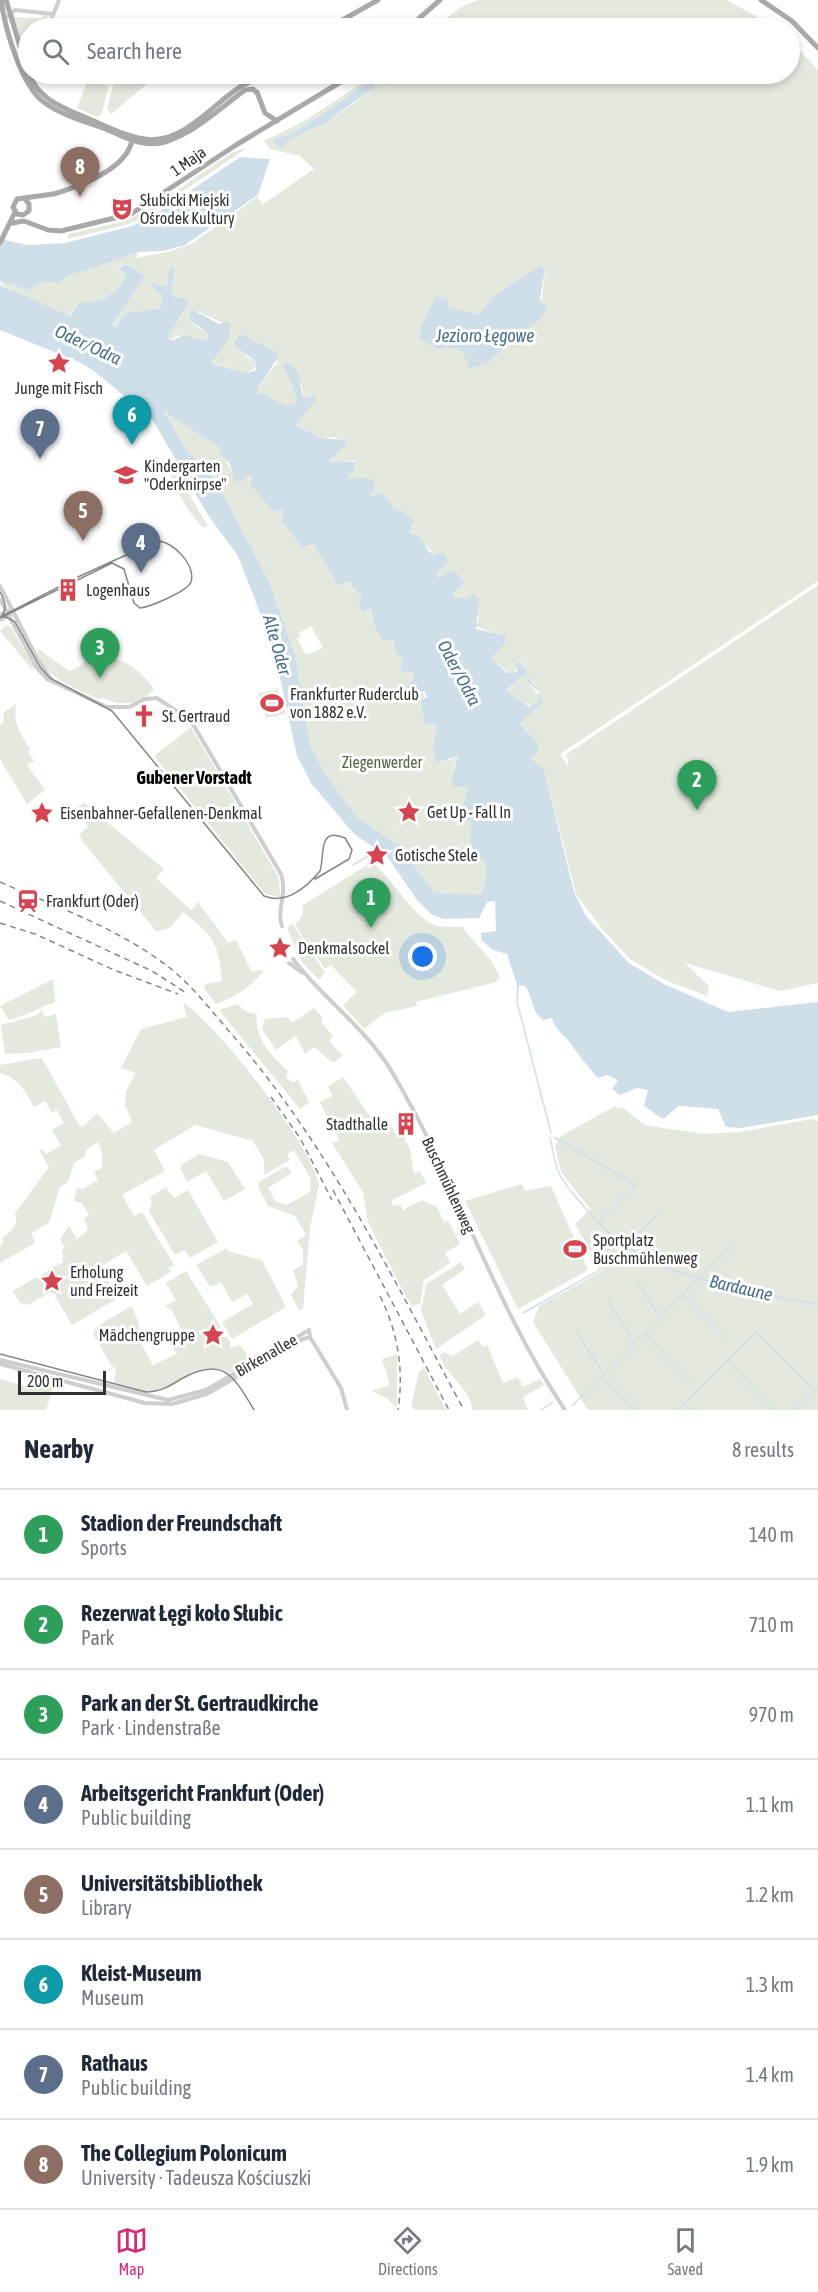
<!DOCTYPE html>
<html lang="en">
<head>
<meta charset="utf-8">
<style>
	:root { --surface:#fff; --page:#f6f6f7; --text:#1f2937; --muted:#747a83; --line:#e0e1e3; --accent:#db2777 }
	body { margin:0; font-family:"Asap Condensed",sans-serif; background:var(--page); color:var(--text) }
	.scale { position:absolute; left:18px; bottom:15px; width:88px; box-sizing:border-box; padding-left:6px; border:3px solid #313131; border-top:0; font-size:16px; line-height:21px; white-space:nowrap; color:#313131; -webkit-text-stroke:4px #fff; paint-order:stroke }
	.you { position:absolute; left:423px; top:957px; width:21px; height:21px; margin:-15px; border:4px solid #fff; border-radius:50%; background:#1a73e8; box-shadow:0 0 0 9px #1a73e833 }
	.badge { display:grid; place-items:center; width:39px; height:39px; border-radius:50%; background:var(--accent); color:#fff; font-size:20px; font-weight:700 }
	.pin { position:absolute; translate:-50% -50px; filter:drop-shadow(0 2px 3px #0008) }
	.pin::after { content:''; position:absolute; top:32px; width:21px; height:18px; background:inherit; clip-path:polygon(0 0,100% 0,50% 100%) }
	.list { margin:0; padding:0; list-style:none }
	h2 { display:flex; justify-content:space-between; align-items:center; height:78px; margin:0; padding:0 24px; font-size:26px }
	h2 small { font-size:20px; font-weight:400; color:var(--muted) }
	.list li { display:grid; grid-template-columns:39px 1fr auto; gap:18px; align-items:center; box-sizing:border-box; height:90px; padding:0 24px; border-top:2px solid var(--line) }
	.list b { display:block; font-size:22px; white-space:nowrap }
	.list p { margin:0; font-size:20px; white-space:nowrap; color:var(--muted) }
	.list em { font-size:20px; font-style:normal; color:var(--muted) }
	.icon { flex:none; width:33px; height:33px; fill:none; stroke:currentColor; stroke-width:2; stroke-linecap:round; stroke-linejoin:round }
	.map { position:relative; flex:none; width:818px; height:1410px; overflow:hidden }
	.search { position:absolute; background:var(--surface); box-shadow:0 3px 9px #0003; left:18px; right:18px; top:18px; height:66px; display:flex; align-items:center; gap:15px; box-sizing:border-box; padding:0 21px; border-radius:33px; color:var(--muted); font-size:22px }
	.sheet { height:798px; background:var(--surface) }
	nav { display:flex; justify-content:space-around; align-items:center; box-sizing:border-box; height:84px; border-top:2px solid var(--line); background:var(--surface); font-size:16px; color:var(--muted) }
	nav a { display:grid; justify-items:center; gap:3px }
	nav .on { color:var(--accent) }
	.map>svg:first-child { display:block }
</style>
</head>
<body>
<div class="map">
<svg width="818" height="1410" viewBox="0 0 818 1410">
	<rect width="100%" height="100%" fill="#fff"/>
	<path fill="#e4e9de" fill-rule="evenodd" d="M478 0H727L777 28H434L461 7Z
		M14 12 15 17 42 18 43 14 49 17 46 27 28 28V63L12 14Z
		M790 40 818 70V581L560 754 568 766 567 754 818 585V983L780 991 685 963 709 986 707 996 667 981 631 960 602 929 576 894 544 770 531 758 535 741 520 722 543 702 533 681 530 684 540 697 539 701 533 707 509 694 506 691 526 674V669L519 659V669L510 674 491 658 504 645 502 636 475 626 479 618 477 613 479 601 473 596 468 599 455 598 453 594 465 582 455 571 439 578 436 573 449 559 440 554 435 555 409 531 415 525 396 511 384 495 371 497 363 478 347 479 354 470 356 461H336L331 464 329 461 346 445 335 437 322 438 294 424 314 401 315 395 306 398 303 397 302 385 283 367 291 382 297 402C283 410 270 400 257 394L258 388 278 361 244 355 255 361 256 366 248 373 212 364 229 339 231 327 197 311 196 326 210 336 205 341 184 335 174 337 171 341 167 337C174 324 181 307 171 292L175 270 168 277 169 284 164 288 161 308 125 313 114 327 112 325 145 276 127 264 120 266 118 269 126 276 119 288 100 300 79 303 69 316 17 294 0 283 3 282 27 290 44 282 59 283 69 275 89 270 138 252 136 258 171 251 193 243 257 197 263 204 314 169 300 156 270 149 264 141 304 121 376 74H790ZM377 77 378 83 373 88C343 111 312 139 273 139L292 134ZM541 265 545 270 540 319 487 363 455 348 439 349 447 297 449 308 479 314 493 297Z
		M90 74 107 86 110 82 102 113 97 117 77 108Z
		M116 74H157L158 75 111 114 107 108Z
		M247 148 154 211 151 208 233 152Z
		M150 208 153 211 129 224 68 239V234L125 221Z
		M164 410 220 448C224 458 229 465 233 475L254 472 255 475 249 480 277 512 284 508 308 547 314 545 328 565 333 578 350 581 351 588 362 597 358 604 363 612 369 609 375 628 394 640 414 676 409 681C431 696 426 702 425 726L438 724 433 749 438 763 458 757 453 769 469 787 462 807 444 808V818L471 822 470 842 476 858 485 862 486 880 480 895 433 892 398 844 395 845 356 816 324 772 310 745 295 655 270 584 217 482 204 465 188 452ZM311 626 323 648 306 655 297 639 301 636 299 633Z
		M165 460 169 461 208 526 204 528C184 510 174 484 165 460Z
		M6 625 11 627 35 668H31L0 631Z
		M37 648 69 671C78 669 84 660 94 658 120 654 140 669 154 689 141 705 120 707 104 698L99 699C74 688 41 677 37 648Z
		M276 685 286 714 266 718 258 693 276 690Z
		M16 704C13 723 20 734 31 750L28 752 34 761 27 765 45 790 27 804 0 759V725L4 722 3 713Z
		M191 727 278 876 281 898 264 893 154 756Z
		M84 803 164 869 156 878 191 910 198 902 228 943 236 940 251 971 264 970C251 987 236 997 216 1004L204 988 205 984 222 981C218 941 214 937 183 912L171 927 157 932 83 842 79 834 88 827 76 808Z
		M372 862C392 877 412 917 435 925 443 928 455 926 463 927 476 948 493 955 500 979L493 983 416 1002 417 1006 385 1013 364 1029 343 1005 357 992 331 965 325 969 295 925 302 916 303 905Z
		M292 923 325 973 319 980 301 961 287 928Z
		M53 979 55 1002C39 1008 26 1016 9 1020L0 1006Z
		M183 1002C217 1025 312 1145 319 1185L310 1228 303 1309 299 1310 291 1295 298 1286 293 1270 303 1265V1250L297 1241 306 1235 295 1216 268 1206 258 1187 259 1182 286 1166 292 1173 268 1188 275 1201 287 1205 310 1192 311 1179 294 1150 287 1154 290 1160 264 1175V1160L253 1141 195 1125 154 1150 165 1171 122 1195 134 1216 142 1212 174 1265 168 1268 171 1272 147 1286 126 1251 63 1289 100 1268 118 1298 72 1325 55 1296 58 1292 54 1295 51 1292 28 1305 20 1303 13 1291 63 1262 62 1250 65 1248 60 1239 69 1226 77 1239 88 1230 84 1218 89 1215 82 1203 74 1201 77 1188 83 1189 98 1180 94 1172 102 1168V1151L98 1142 86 1150 85 1156 74 1163 68 1182 60 1187 49 1223 31 1233 35 1243 0 1263V1247L4 1242 2 1238C11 1232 19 1225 15 1213L49 1167 39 1150 42 1149 46 1154 61 1145 52 1130 64 1123 57 1110 52 1113 45 1101 34 1107C25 1091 19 1078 0 1073V1065L42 1058 79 1125 83 1127 97 1113 114 1133 132 1122 125 1105 126 1091 136 1073 121 1068 141 1029 187 1017Z
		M237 1004 247 1012 257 1014C254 1039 271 1055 288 1071L286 1078 293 1082 298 1080 309 1103 300 1109 219 1010Z
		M314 1008 323 1018 321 1022 333 1036 329 1042 343 1055 333 1063 314 1047 305 1054 296 1036 276 1050 262 1029 265 1019 287 1017 292 1023Z
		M42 1010 44 1017 56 1014 61 1047 27 1053 5 1054 1 1025 37 1015Z
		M343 1077 375 1124 388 1119 397 1137 403 1135 410 1149 414 1174 420 1171 426 1183 391 1201 393 1206 400 1205 403 1210 422 1200 437 1207 444 1222 448 1220 460 1244 445 1253 450 1263 424 1280 420 1304 412 1306 405 1295 368 1222 363 1192 332 1143 339 1141 335 1127 328 1119 320 1102 333 1096 328 1086Z
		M615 1106 618 1109 622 1107 645 1125 703 1134 739 1132 812 1119 818 1121V1410H588L533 1322 539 1306 602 1271 575 1224 590 1209 561 1172 555 1146 561 1136Z
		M199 1154 228 1162 245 1189 224 1201 206 1171 187 1182 181 1170V1165Z
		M522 1184 525 1191 551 1186 588 1270 518 1309 465 1201Z
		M166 1187 174 1198 188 1190 218 1242 190 1258 185 1250 175 1255 149 1211 152 1203 150 1197Z
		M227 1248V1251L262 1260 286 1307 232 1339 222 1322 253 1304 247 1294 232 1302 221 1282 210 1287 196 1265Z
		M461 1262 465 1269 442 1285 460 1314 478 1302 486 1315 436 1349 421 1311 426 1284Z
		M186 1271 221 1327 213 1332 216 1337H227L231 1343 230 1348 240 1345 249 1357 248 1362 229 1373C199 1356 183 1387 155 1391 142 1393 127 1386 114 1383L116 1369 112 1366 93 1334 96 1327 131 1306C137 1318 142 1326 139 1340L153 1365 177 1354 173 1348 186 1341 172 1310 165 1306 176 1300 166 1283Z
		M478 1340 483 1347 487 1345 503 1383 518 1377 523 1387 540 1379 544 1385 523 1397 528 1410H473C469 1387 442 1371 440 1355L444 1352 453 1356Z
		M397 1354V1408L388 1399 372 1391 390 1385 382 1359Z
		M424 1368 446 1410H415L411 1407 419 1371Z
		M37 1377 55 1382 46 1410H0V1379L25 1386Z"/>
	<path fill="#cfdfea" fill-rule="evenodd" d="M377 77 378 83 373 88 324 124 290 139 282 148 273 143V139L292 134Z
		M240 157 270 159 258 195 185 245 164 251 138 252 89 270 69 275 59 283 44 282 27 290 0 281V239L28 245 65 243 132 226 151 217Z
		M127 264 145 276 112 325 115 327 125 313 161 308 162 293H157L152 285 153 282 164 287 168 284V272L172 267 175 270 171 292 174 297H180L189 302 167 338 171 341 184 335 205 341 210 336 190 319 189 313 193 310 219 324 227 321 231 324 229 339 212 363 214 365 248 373 256 370 255 361 235 345 234 341 241 334 280 354 258 388 257 394 262 393C273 399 283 410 297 402L291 382 281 364 288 363 298 372 303 397 306 398 316 394 315 401 295 425 322 438 345 440 346 445 329 461 331 463 336 461 356 462 354 470 347 479C356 479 365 475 374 481L375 488 369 494 371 496 383 494 396 511 401 510 415 522 409 532 421 538 428 551 435 555 443 552 449 560 437 573 438 578 451 570 455 571 465 582 453 594 455 598H470L471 594H475L479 600 476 629 506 636 504 645 491 658 507 673 517 672 518 660 526 669V674L506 690 530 707 539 701V692L527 680 528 677 538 689 543 702 520 723 538 744V751L531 758 544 770 574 892 586 916 629 963 664 984 728 1012 818 1002V1115L741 1128 726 1127 718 1109 679 1106 663 1119 644 1106 648 1090 637 1088 620 1095 612 1089 618 1080 607 1075 598 1078C588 1067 580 1057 571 1044 563 1032 557 1034 552 1018L543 1020C530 1010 534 998 525 986L517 985 507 954 493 950 481 940V933L496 931 495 901 487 902 479 918 443 919 431 914 417 900 387 856 354 834 311 783 297 756 273 646 238 556 208 515 152 419 94 371 79 362 0 330V285L70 316 79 303 101 300 119 288 126 276 118 268ZM164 411 220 448 219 453 230 464 234 480 240 482 254 473 249 483 274 512 284 509 282 521 302 547 314 545 338 585 350 581 351 587 362 597 358 604 363 612 370 609 375 628 383 640H394L395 651 403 660 400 669 404 672 410 671 414 675 408 687 412 694 424 691 427 697 421 701 425 726 437 724 433 749 437 763 458 756 451 782 455 787H469L462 807 444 808 441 812 443 818 471 822 470 841 476 858 485 862 486 880 480 895 433 892 398 843 395 844 356 816 324 772 310 745 295 655 270 584 217 482 204 465 188 452Z
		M541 265 545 270 540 299 547 309 540 319 487 363 469 369 463 352 455 348 439 349 420 339 421 327 435 297H447L449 308 479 314 493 297Z"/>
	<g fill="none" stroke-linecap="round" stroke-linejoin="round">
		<path stroke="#cfdfea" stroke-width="1.5" d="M353 865 371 854 375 847
			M518 985 517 1002 551 1133
			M554 1137 636 1185 598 1222
			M550 1138C553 1149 554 1163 559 1173 564 1184 574 1194 581 1203 635 1272 703 1280 784 1298
			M625 1246 660 1212
			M638 1282 660 1317
			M684 1295 730 1341
			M786 1299 818 1304
			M609 1302 634 1342
			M523 1313 600 1270 591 1254 615 1240
			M576 1331 603 1373
			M645 1334 690 1380
			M728 1361 776 1410
			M602 1377 635 1410
			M685 1404 690 1410
			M573 1405 733 1244
			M541 1410 553 1402
			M678 1410 756 1332 814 1390
			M794 1410 818 1386"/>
		<path stroke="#cecece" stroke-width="4" d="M5 19 15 10 53 14
			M48 28 59 0
			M0 586 37 658 51 679
			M0 599 37 668 47 679 107 707H129L145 699 157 698 187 718 194 726 281 874C288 894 276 909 282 926
			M0 615 8 611
			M0 620 10 615
			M293 959C323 999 366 1028 392 1072 457 1181 494 1305 565 1410
			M289 963 303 973
			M0 1360 168 1400 206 1390 309 1330 310 1337 341 1388 347 1410
			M0 1364 145 1403 172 1404 207 1394 303 1339 310 1337"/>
		<path stroke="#a9a9a9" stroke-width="5" d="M1 0C5 28 21 87 45 103 63 116 87 122 108 130 126 138 144 148 165 142 196 132 219 109 245 90L253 89 257 93
			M6 0 28 73
			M761 0 792 21 818 48
			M328 28 378 0
			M408 28 440 0
			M29 74C38 97 58 106 80 115 100 123 123 136 145 139 183 145 213 103 243 85 251 81 259 80 267 74
			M257 92 265 113 277 121
			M54 194C80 186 127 169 132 140
			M25 199 29 204V211L23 215 17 214 13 207 17 199 53 194
			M12 223 24 221 48 230 61 231 131 214 236 145 354 74
			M0 243 15 212"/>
		<path stroke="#868686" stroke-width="1.5" d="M0 592C5 601 8 610 0 618
			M0 617H6L15 622 40 667 50 678 112 711 264 896C286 905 307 887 320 871 325 856 317 826 345 838L352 850 349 859 315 879
			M0 617 80 576 157 541C173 541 196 565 191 582 188 591 150 607 140 608L134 603 124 569 112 563 0 618
			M0 1354 146 1392C160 1392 170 1386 181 1379 223 1355 234 1376 254 1410"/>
		<path stroke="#868686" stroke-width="1.5" stroke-dasharray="6 4.5" stroke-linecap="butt" d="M0 882C55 906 117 928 166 965 190 983 209 1008 228 1030 328 1143 393 1279 464 1410
			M0 901 152 971 188 994
			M0 923 35 934 114 970 178 994
			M271 1097 300 1138 332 1200
			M333 1190 449 1410
			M380 1296C398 1332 404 1370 398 1410"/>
	</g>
	<defs>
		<g id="theatre-bare" transform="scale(1.8)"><path d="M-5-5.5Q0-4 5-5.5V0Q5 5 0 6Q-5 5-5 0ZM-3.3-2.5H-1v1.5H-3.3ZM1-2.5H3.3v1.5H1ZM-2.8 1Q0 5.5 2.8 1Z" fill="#d6454f" stroke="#fff" stroke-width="2.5" paint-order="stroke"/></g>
		<g id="sight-bare" transform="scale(1.8)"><path d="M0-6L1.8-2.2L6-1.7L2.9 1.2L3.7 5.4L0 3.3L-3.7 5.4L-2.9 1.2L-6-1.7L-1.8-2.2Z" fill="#d6454f" stroke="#fff" stroke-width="2.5" paint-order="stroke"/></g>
		<g id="school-bare" transform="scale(1.8)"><path d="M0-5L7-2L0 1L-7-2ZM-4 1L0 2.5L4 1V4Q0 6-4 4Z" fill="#d6454f" stroke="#fff" stroke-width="2.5" paint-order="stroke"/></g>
		<g id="building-bare" transform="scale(1.8)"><path d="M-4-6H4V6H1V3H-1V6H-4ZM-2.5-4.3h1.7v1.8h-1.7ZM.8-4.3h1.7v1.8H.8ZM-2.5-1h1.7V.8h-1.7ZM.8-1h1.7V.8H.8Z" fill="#d6454f" stroke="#fff" stroke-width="2.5" paint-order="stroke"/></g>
		<g id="stadium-bare" transform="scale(1.8)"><path d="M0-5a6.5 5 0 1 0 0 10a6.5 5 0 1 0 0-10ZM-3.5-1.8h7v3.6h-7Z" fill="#d6454f" stroke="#fff" stroke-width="2.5" paint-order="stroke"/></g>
		<g id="church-bare" transform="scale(1.8)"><path d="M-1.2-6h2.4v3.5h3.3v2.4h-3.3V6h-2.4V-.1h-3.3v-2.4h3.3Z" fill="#d6454f" stroke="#fff" stroke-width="2.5" paint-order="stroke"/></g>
		<g id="station-bare" transform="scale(1.8)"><path d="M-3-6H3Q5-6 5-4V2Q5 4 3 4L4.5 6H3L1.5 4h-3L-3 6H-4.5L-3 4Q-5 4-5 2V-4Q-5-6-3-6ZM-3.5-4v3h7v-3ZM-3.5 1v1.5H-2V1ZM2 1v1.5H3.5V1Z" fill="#d6454f" stroke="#fff" stroke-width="2.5" paint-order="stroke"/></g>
	</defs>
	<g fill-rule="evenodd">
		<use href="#theatre-bare" x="122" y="209"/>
		<use href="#sight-bare" x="59" y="363"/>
		<use href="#school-bare" x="126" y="475"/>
		<use href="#building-bare" x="68" y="590"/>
		<use href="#stadium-bare" x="272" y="703"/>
		<use href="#church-bare" x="144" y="716"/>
		<use href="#sight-bare" x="409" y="812"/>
		<use href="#sight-bare" x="42" y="813"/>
		<use href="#sight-bare" x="377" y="855"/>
		<use href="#station-bare" x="28" y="901"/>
		<use href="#sight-bare" x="280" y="948"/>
		<use href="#building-bare" x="406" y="1124"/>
		<use href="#stadium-bare" x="575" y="1249"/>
		<use href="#sight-bare" x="52" y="1281"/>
		<use href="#sight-bare" x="213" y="1335"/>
	</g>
	<g text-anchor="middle" stroke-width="6" stroke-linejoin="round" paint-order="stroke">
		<g font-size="16" fill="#313131" stroke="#fff">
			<text transform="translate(188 161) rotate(-35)" y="6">1 Maja</text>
			<text transform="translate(449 1185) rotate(65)" y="6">Buschmühlenweg</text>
			<text transform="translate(266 1355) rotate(-30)" y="6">Birkenallee</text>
		</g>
		<g font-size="16" fill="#313131" stroke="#fff" text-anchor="start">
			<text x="140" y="206">Słubicki Miejski<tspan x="140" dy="18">Ośrodek Kultury</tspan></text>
			<text x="59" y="394" text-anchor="middle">Junge mit Fisch</text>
			<text x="144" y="472">Kindergarten<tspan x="144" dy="18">"Oderknirpse"</tspan></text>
			<text x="86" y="596">Logenhaus</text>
			<text x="290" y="700">Frankfurter Ruderclub<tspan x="290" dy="18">von 1882 e.V.</tspan></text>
			<text x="162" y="722">St. Gertraud</text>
			<text x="427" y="818">Get Up - Fall In</text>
			<text x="60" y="819">Eisenbahner-Gefallenen-Denkmal</text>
			<text x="395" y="861">Gotische Stele</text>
			<text x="46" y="907">Frankfurt (Oder)</text>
			<text x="298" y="954">Denkmalsockel</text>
			<text x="388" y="1130" text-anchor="end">Stadthalle</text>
			<text x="593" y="1246">Sportplatz<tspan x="593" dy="18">Buschmühlenweg</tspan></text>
			<text x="70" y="1278">Erholung<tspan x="70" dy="18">und Freizeit</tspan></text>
			<text x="195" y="1341" text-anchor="end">Mädchengruppe</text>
		</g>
		<g font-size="16" fill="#546942" stroke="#fff">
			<text x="382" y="768">Ziegenwerder</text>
		</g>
		<g font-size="18" font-style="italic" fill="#46708d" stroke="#fff">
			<text x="485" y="342">Jezioro Łęgowe</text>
			<text transform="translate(88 345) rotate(25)" y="6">Oder/Odra</text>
			<text transform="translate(277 645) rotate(74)" y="6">Alte Oder</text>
			<text transform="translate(459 673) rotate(62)" y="6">Oder/Odra</text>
			<text transform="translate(741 1288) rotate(13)" y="6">Bardaune</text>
		</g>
		<g font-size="18" font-weight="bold" fill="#000" stroke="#fff">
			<text x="194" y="784">Gubener Vorstadt</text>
		</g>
	</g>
</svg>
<div class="scale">200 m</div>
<div class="you"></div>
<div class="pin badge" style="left:371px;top:928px;background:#2e9e5b">1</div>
<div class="pin badge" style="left:697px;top:810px;background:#2e9e5b">2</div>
<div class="pin badge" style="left:100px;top:678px;background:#2e9e5b">3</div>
<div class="pin badge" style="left:141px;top:573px;background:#5c6f8a">4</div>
<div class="pin badge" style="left:83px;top:541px;background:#8d6e63">5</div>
<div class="pin badge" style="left:132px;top:445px;background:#0f9aa8">6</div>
<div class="pin badge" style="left:40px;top:459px;background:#5c6f8a">7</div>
<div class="pin badge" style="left:80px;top:197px;background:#8d6e63">8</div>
<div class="search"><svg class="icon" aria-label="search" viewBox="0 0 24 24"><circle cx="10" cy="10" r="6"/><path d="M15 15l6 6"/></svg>Search here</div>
</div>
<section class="sheet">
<h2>Nearby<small>8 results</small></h2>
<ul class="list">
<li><span class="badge" style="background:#2e9e5b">1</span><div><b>Stadion der Freundschaft</b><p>Sports</p></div><em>140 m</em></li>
<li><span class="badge" style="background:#2e9e5b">2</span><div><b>Rezerwat Łęgi koło Słubic</b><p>Park</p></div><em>710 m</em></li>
<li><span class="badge" style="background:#2e9e5b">3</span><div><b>Park an der St. Gertraudkirche</b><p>Park · Lindenstraße</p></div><em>970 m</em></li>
<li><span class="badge" style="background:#5c6f8a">4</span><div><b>Arbeitsgericht Frankfurt (Oder)</b><p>Public building</p></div><em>1.1 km</em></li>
<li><span class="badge" style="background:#8d6e63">5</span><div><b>Universitätsbibliothek</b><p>Library</p></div><em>1.2 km</em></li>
<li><span class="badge" style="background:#0f9aa8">6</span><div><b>Kleist-Museum</b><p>Museum</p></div><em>1.3 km</em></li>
<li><span class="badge" style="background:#5c6f8a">7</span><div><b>Rathaus</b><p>Public building</p></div><em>1.4 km</em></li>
<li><span class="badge" style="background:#8d6e63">8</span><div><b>The Collegium Polonicum</b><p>University · Tadeusza Kościuszki</p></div><em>1.9 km</em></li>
</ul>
</section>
<nav>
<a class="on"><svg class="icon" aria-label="map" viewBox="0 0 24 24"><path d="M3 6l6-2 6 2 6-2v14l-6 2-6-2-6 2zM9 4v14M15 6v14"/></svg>Map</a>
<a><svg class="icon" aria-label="directions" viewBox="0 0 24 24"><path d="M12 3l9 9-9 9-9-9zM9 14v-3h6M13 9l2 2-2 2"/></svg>Directions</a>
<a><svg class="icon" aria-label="saved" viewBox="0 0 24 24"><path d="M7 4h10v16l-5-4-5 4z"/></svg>Saved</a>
</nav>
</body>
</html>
